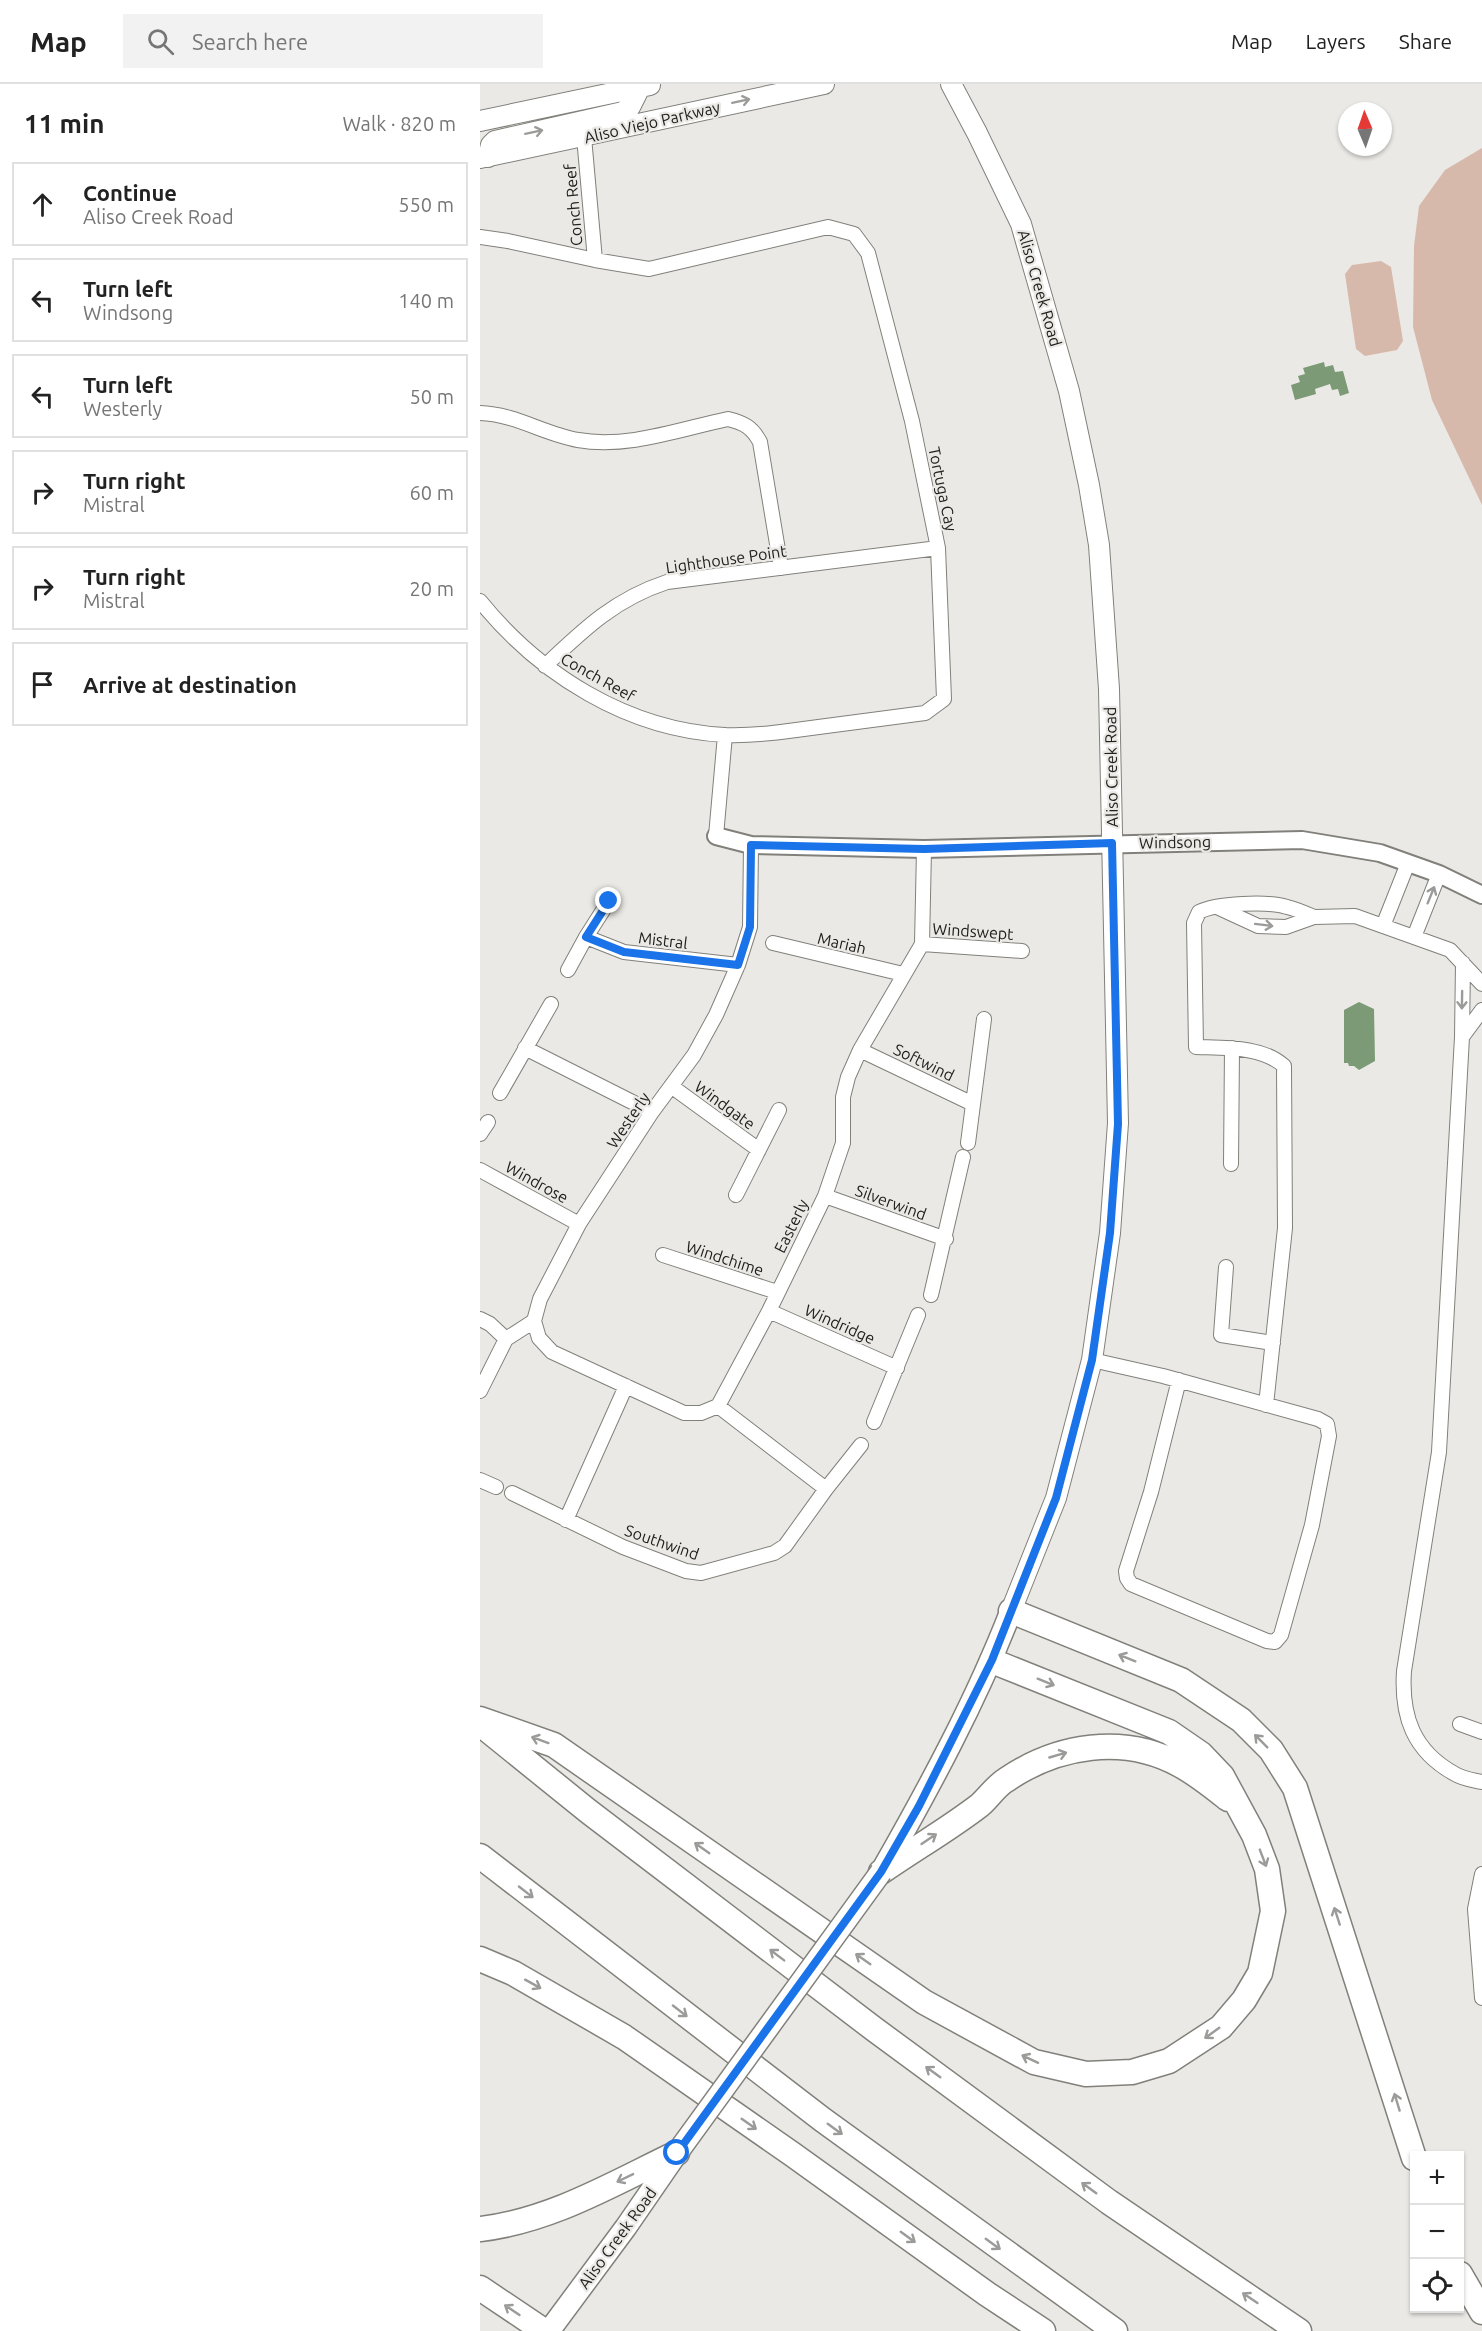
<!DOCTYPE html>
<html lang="en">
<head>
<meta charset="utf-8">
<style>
	:root { --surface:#fff; --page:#f2f2f2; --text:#222; --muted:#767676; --line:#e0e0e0 }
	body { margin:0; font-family:Ubuntu,sans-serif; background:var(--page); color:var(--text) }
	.controls { position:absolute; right:18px; bottom:18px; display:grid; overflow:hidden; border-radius:0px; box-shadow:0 2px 4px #0004 }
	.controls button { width:54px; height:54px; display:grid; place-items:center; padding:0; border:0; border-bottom:2px solid var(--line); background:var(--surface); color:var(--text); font:30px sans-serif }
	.compass { position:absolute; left:858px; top:18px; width:54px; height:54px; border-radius:50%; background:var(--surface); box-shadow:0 2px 4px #0004; rotate:358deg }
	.stop { position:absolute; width:18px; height:18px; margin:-14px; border:4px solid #1a73e8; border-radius:50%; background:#fff }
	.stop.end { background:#1a73e8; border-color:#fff; box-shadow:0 2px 6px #0008 }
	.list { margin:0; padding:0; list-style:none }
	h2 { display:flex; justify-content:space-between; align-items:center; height:78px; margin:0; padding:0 24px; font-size:26px }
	h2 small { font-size:20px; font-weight:400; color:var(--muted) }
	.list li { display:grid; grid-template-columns:39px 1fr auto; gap:18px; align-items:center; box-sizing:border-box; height:84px; margin:0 12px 12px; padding:0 12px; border:2px solid var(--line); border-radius:0px }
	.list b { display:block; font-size:22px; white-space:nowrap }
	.list p { margin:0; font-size:20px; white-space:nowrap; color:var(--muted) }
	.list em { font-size:20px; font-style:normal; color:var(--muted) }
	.icon { flex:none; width:33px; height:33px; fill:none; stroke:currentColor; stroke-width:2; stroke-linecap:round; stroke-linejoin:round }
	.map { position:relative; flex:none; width:1002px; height:2247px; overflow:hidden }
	header { display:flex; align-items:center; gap:36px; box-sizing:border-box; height:84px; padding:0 30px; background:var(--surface); border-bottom:2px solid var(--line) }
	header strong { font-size:28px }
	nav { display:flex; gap:33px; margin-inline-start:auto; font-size:21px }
	.search { width:420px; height:54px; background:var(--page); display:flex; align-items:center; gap:15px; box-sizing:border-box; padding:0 21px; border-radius:0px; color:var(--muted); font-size:22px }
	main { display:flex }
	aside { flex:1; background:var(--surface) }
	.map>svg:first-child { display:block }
</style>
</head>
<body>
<header>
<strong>Map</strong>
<div class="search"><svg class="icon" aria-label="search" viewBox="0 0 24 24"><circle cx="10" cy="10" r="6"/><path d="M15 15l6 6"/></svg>Search here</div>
<nav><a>Map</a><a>Layers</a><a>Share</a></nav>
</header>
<main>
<aside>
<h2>11 min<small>Walk · 820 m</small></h2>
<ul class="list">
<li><svg class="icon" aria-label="ahead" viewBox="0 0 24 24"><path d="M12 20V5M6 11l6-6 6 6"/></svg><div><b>Continue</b><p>Aliso Creek Road</p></div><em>550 m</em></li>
<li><svg class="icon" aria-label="left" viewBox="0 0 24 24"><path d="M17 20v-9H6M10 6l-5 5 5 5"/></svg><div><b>Turn left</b><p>Windsong</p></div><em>140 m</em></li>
<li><svg class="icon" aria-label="left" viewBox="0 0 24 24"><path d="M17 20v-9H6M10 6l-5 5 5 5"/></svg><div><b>Turn left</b><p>Westerly</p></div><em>50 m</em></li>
<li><svg class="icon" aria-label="right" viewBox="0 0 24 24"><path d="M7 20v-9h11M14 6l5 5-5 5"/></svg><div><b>Turn right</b><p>Mistral</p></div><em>60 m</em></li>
<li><svg class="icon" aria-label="right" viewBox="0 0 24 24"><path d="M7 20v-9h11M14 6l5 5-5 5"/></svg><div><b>Turn right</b><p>Mistral</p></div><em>20 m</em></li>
<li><svg class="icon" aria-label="arrive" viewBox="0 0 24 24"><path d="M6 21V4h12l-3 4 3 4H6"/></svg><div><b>Arrive at destination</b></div></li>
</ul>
</aside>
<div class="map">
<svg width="1002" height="2247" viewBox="0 0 1002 2247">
	<rect width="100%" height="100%" fill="#ebe9e5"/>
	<path fill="#d7b9ab" d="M1002 64V421L952 316 933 243 934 162 939 122 965 86Z
		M901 177 911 183 923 257 917 266 885 272 876 265 865 190 872 181Z"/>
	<path fill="#7c9a76" d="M844 278 845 283 853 281 855 288 863 287 869 309 860 312 858 305 852 306 850 300 835 305 836 310 815 316 811 301 820 298 818 292 825 290 823 284Z
		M879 918 894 925 895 977 879 986 874 982H869L868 979H864V926Z"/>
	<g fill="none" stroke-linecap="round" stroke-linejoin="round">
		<g stroke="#81807b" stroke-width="16">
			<path id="minor" d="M104 53 115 176
				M0 153 28 157 115 176 169 185 348 143 374 150 388 169 432 337 458 464 464 615 445 629C407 634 369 639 331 644 303 648 274 652 245 651 148 646 60 591 0 517
				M0 329C35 330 64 350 98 356 147 365 200 345 248 335 264 339 272 343 280 358L301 484
				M65 582C104 545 135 515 187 498L458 464
				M236 752 245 651
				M739 824 778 842 806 843 834 833 875 832 970 866 1002 900
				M903 842 928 779
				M106 853 144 868 258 881
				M934 853 959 790
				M293 859 423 890
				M442 860 542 867
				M983 879 982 953 959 1368 924 1587C921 1632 933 1667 975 1690 983 1695 993 1696 1002 1698
				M88 886 106 853 129 817
				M982 953 1002 926
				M45 964 172 1028
				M380 966 493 1020
				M191 1002 279 1066
				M20 1009 71 920
				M0 1050 8 1038
				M488 1059 504 935
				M751 1080 752 964
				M0 1086 99 1140
				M256 1111 299 1026
				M345 1112 466 1155
				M183 1171 297 1208
				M746 1183 741 1251 793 1259
				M451 1211 483 1073
				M289 1227 417 1284
				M0 1235 10 1240 26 1255
				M54 1237 59 1254 72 1268 204 1329H221L238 1322 289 1227 345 1112 363 1059V1013L368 993 380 966 442 860 444 765
				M612 1276 683 1292 838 1335 847 1340 849 1352 832 1441 801 1551 795 1558 787 1557 651 1500 647 1494 646 1487 671 1408 699 1296
				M0 1307 26 1255 54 1237 60 1215 99 1140 172 1028 214 971 236 931 258 881 270 843 271 761
				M786 1321 805 1144 804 982C782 962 745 964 716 963L714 839 719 828C736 819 789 817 807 823 816 825 825 829 834 833
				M238 1322 346 1405
				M394 1338 438 1231
				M0 1396 16 1403
				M32 1409 143 1463 206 1487 221 1489 294 1469 305 1462 346 1405 381 1361
				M86 1436 146 1302
				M980 1640 1002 1648
				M1002 1790 995 1825 1002 1914"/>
		</g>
		<g stroke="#81807b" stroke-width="20">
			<path id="tertiary" d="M236 752 271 761 444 765 822 756 900 769 959 790 1002 811"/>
		</g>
		<g stroke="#81807b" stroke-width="22">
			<path id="secondary" d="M471 0 497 49 541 140 589 307 609 401 619 461 629 605 638 1039 630 1149 612 1276 576 1414 531 1527
				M0 37 170 1
				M8 73 11 61 15 57 143 28 150 23 160 3
				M0 74 344 0"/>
		</g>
		<g stroke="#81807b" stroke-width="24">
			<path id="primary" d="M401 1788C449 1704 496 1617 531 1527
				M69 2247 146 2143 197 2069"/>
		</g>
		<g stroke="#81807b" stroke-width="27">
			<path id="motorway" d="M531 1527 701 1596 761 1636 791 1666 815 1704 934 2074
				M0 1635 74 1661 444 1918 554 1978 606 1990 652 1988 689 1977 741 1943 764 1916 780 1889 793 1827 787 1785 774 1751 742 1692 721 1670 689 1648 512 1577
				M4 1643 108 1727 394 1945 629 2118 819 2247
				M0 1772 343 2036 635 2247
				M401 1788C434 1765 469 1745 500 1721 509 1713 516 1702 526 1696 577 1661 644 1650 700 1681 717 1690 733 1703 748 1715
				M0 1875 33 1889 144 1953 312 2070 507 2210 563 2247
				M0 2145C71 2137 134 2099 197 2069
				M980 2190 1002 2228
				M0 2204 64 2247"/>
		</g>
		<use href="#minor" stroke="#fff" stroke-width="14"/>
		<use href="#tertiary" stroke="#fff" stroke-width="16"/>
		<use href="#secondary" stroke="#fff" stroke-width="20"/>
		<use href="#primary" stroke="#fff" stroke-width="21"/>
		<use href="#motorway" stroke="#fff" stroke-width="24"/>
		<g stroke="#81807b" stroke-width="24" stroke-linecap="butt">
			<path id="primary-bridge" d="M197 2069 401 1788"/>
		</g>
		<use href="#primary-bridge" stroke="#fff" stroke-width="21"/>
	</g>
	<defs><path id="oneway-shaft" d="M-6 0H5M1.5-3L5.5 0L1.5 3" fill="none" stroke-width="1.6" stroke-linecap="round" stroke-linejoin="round" transform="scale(1.5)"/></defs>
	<g stroke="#9b9b9a">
		<use href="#oneway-shaft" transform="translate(261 17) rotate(-12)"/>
		<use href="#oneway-shaft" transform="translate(54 48) rotate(-12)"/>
		<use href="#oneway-shaft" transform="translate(951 811) rotate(-68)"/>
		<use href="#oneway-shaft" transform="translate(784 841) rotate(7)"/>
		<use href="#oneway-shaft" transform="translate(982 916) rotate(91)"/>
		<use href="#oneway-shaft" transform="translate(647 1574) rotate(-158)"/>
		<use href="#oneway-shaft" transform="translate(566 1598) rotate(22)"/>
		<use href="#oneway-shaft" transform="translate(60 1656) rotate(-160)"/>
		<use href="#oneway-shaft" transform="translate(781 1657) rotate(-135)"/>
		<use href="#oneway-shaft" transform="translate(578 1671) rotate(-16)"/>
		<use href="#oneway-shaft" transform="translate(449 1755) rotate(-34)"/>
		<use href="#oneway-shaft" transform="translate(222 1764) rotate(-145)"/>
		<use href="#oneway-shaft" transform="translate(783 1774) rotate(69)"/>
		<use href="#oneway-shaft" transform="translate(46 1808) rotate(38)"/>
		<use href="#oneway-shaft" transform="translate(857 1832) rotate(-108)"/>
		<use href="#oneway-shaft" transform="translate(297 1871) rotate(-143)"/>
		<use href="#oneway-shaft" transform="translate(383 1875) rotate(-145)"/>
		<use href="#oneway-shaft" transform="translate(53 1900) rotate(29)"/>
		<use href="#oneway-shaft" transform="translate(200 1927) rotate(38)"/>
		<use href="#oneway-shaft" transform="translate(732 1949) rotate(144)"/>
		<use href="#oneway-shaft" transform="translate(550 1975) rotate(-155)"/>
		<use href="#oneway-shaft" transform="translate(453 1988) rotate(-144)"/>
		<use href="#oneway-shaft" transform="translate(917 2018) rotate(-107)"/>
		<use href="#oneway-shaft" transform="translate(269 2040) rotate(35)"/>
		<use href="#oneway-shaft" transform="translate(355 2045) rotate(36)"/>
		<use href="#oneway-shaft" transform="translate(145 2094) rotate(154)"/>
		<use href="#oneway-shaft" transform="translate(609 2104) rotate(-144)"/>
		<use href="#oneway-shaft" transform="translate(428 2153) rotate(36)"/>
		<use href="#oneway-shaft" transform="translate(513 2160) rotate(36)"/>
		<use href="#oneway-shaft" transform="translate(770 2214) rotate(-146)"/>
		<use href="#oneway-shaft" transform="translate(32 2226) rotate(-146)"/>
	</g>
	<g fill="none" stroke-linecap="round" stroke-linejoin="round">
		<path stroke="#1a73e8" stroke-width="8" d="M129 817 106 853 144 868 258 881 270 843 271 761 444 765 632 759 638 1040 630 1149 612 1276 576 1414 512 1576 439 1722 401 1788 197 2069"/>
	</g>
	<g text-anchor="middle" stroke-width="4.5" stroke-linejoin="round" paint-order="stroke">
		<g font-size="16" fill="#20201e" stroke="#ebe9e5">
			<text transform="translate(172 38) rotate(-13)" y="6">Aliso Viejo Parkway</text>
			<text transform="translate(93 121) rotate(-95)" y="6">Conch Reef</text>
			<text transform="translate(560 204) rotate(74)" y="6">Aliso Creek Road</text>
			<text transform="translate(463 405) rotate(78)" y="6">Tortuga Cay</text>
			<text transform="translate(246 475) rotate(-8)" y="6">Lighthouse Point</text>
			<text transform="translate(118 593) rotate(29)" y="6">Conch Reef</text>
			<text transform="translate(631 683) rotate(-91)" y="6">Aliso Creek Road</text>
			<text transform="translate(695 758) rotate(-1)" y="6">Windsong</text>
			<text transform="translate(493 847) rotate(4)" y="6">Windswept</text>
			<text transform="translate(183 856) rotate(7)" y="6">Mistral</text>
			<text transform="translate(362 859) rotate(13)" y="6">Mariah</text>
			<text transform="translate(444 978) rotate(26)" y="6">Softwind</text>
			<text transform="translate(245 1021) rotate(36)" y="6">Windgate</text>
			<text transform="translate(148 1036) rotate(-56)" y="6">Westerly</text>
			<text transform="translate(57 1098) rotate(29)" y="6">Windrose</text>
			<text transform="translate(411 1118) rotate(20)" y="6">Silverwind</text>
			<text transform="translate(311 1142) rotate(-64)" y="6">Easterly</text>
			<text transform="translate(245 1174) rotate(18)" y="6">Windchime</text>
			<text transform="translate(360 1240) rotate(24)" y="6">Windridge</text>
			<text transform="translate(182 1458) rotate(19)" y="6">Southwind</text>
			<text transform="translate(137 2154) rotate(-54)" y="6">Aliso Creek Road</text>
		</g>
	</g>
</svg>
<div class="controls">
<button>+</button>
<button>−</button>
<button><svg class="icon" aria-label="locate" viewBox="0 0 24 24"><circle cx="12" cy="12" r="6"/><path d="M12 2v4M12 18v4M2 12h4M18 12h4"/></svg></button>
</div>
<svg class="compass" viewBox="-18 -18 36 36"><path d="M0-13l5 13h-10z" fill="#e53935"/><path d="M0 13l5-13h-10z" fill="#767676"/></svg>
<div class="stop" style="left:197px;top:2069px"></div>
<div class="stop end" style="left:129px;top:817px"></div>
</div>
</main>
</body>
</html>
